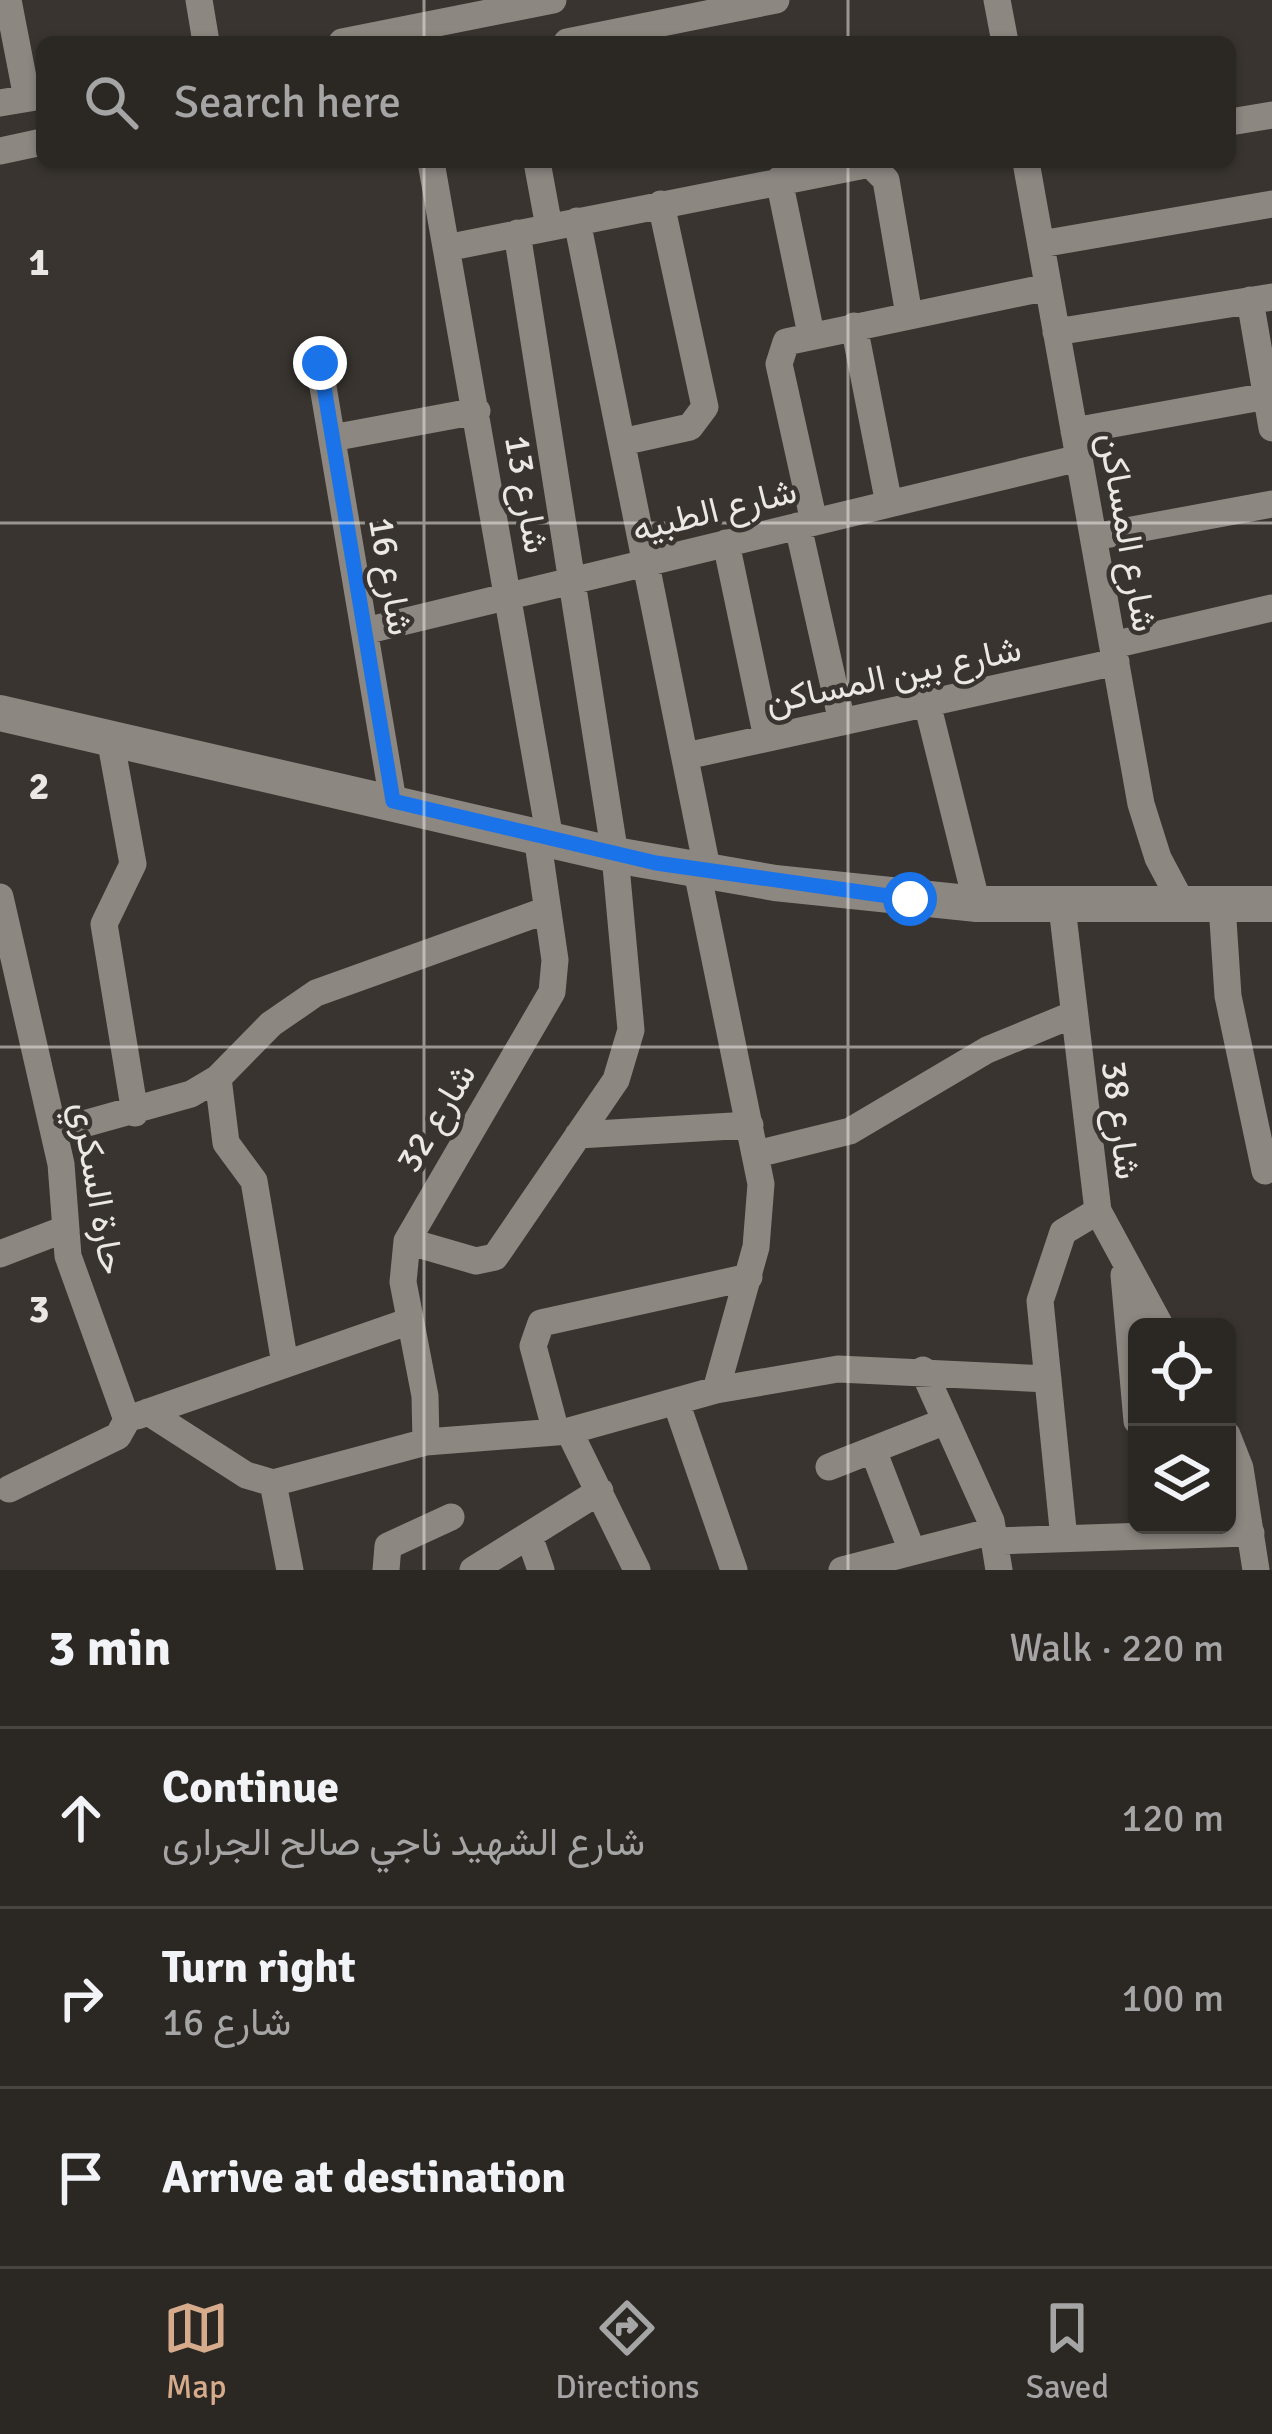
<!DOCTYPE html>
<html lang="en">
<head>
<meta charset="utf-8">
<style>
	:root { --surface:#2b2723; --page:#373330; --text:#f1f3f6; --muted:#a6a5a6; --line:#474441; --accent:#d6ab8b }
	body { margin:0; font-family:Signika,Vazirmatn,sans-serif; background:var(--page); color:var(--text) }
	.controls { position:absolute; right:36px; bottom:36px; display:grid; overflow:hidden; border-radius:18px; box-shadow:0 3px 9px #0004 }
	.controls button { width:108px; height:108px; display:grid; place-items:center; padding:0; border:0; border-bottom:3px solid var(--line); background:var(--surface); color:var(--text); font:60px sans-serif }
	.stop { position:absolute; width:36px; height:36px; margin:-27px; border:9px solid #1a73e8; border-radius:50%; background:#fff }
	.stop.end { background:#1a73e8; border-color:#fff; box-shadow:0 3px 12px #0008 }
	.list { margin:0; padding:0; list-style:none }
	h2 { display:flex; justify-content:space-between; align-items:center; height:156px; margin:0; padding:0 48px; font-size:51px }
	h2 small { font-size:39px; font-weight:400; color:var(--muted) }
	.list li { display:grid; grid-template-columns:78px 1fr auto; gap:36px; align-items:center; box-sizing:border-box; height:180px; padding:0 48px; border-top:3px solid var(--line) }
	.list b { display:block; font-size:45px; white-space:nowrap }
	.list p { margin:0; font-size:39px; white-space:nowrap; color:var(--muted) }
	.list em { font-size:39px; font-style:normal; color:var(--muted) }
	.icon { flex:none; width:66px; height:66px; fill:none; stroke:currentColor; stroke-width:2; stroke-linecap:round; stroke-linejoin:round }
	.map { position:relative; flex:none; width:1272px; height:1570px; overflow:hidden }
	.search { position:absolute; background:var(--surface); box-shadow:0 3px 9px #0004; left:36px; right:36px; top:36px; height:132px; display:flex; align-items:center; gap:30px; box-sizing:border-box; padding:0 42px; border-radius:18px; color:var(--muted); font-size:45px }
	.sheet { height:696px; background:var(--surface) }
	nav { display:flex; justify-content:space-around; align-items:center; box-sizing:border-box; height:168px; border-top:3px solid var(--line); background:var(--surface); font-size:33px; color:var(--muted) }
	nav a { display:grid; justify-items:center; gap:6px }
	nav .on { color:var(--accent) }
	.map>svg:first-child { display:block }
</style>
</head>
<body>
<div class="map">
<svg width="1272" height="1570" viewBox="0 0 1272 1570">
	<rect width="100%" height="100%" fill="#39342f"/>
	<g fill="none" stroke-linecap="round" stroke-linejoin="round">
		<path stroke="#8d8782" stroke-width="27" d="M8 0 27 98
			M199 0 206 42
			M997 0 1005 42
			M342 42 553 0
			M567 42 776 0
			M0 103 42 96
			M1230 122 1272 115
			M0 151 42 142
			M431 162 550 839
			M537 162 549 227
			M1026 162 1141 804 1158 858 1184 907
			M779 180 811 334
			M577 221 708 873
			M1041 244 1272 204
			M446 248 870 164 886 180 909 315
			M1250 300 1272 428
			M854 326 889 504
			M1056 332 1272 297
			M319 363 393 801
			M1074 431 1267 396
			M332 438 477 411
			M622 442 690 427 705 407 661 204
			M814 522 779 364 786 342 1048 287
			M798 526 842 722
			M1094 537 1272 504
			M726 543 767 738
			M365 631 1079 458
			M1113 645 1272 608
			M927 703 977 904
			M110 738 133 864 104 924 135 1113
			M686 756 1116 662
			M697 871 761 1184 756 1247 716 1390
			M0 897 61 1164 68 1256 127 1420 118 1436 9 1489
			M1222 905 1228 996 1265 1171
			M1062 907 1098 1211 1161 1327
			M218 1078 226 1143 254 1181 285 1364
			M55 1132 191 1094 218 1078 271 1024 316 993 547 910
			M578 1135 750 1125
			M757 1154 850 1131 987 1050 1072 1015
			M407 1241 476 1261 495 1257 616 1080 631 1030 615 855 517 233
			M0 1254 65 1229
			M1124 1275 1137 1421
			M923 1370 991 1521 999 1570
			M676 1402 734 1570
			M148 1412 246 1475 273 1483 426 1442 569 1431 716 1390 838 1369 1048 1379
			M137 1416 410 1321
			M569 1431 637 1570
			M556 1432 533 1346 541 1323 749 1277
			M1227 1435 1240 1468 1256 1570
			M426 1442 425 1396 403 1282 407 1241 552 992 555 960 537 836
			M873 1450 912 1551
			M829 1467 946 1421
			M273 1483 290 1570
			M1146 1525 1147 1536 1251 1533
			M529 1536 541 1570
			M1064 1539 1040 1301 1063 1232 1098 1211
			M996 1541 1147 1536
			M386 1570 388 1546 451 1517
			M473 1570 600 1491
			M842 1570 993 1531"/>
		<path stroke="#8d8782" stroke-width="36" d="M0 713 615 855 775 883 977 904H1272"/>
	</g>
	<g fill="none" stroke-linecap="round" stroke-linejoin="round">
		<path stroke="#1a73e8" stroke-width="15" d="M320 363 393 801 656 863 910 899"/>
	</g>
	<path fill="none" stroke="#eae7e4" stroke-width="3" stroke-opacity="0.55" d="M424 0V42M848 0V42M424 162V1570M848 162V1570M0 523H1272M0 1047H1272"/>
	<g text-anchor="middle" stroke-width="9" stroke-linejoin="round" paint-order="stroke">
		<g font-size="36" fill="#eae7e4" stroke="#39342f">
			<text transform="translate(528 494) rotate(80)" y="13">شارع 13</text>
			<text transform="translate(714 509) rotate(-14)" y="13">شارع الطبيه</text>
			<text transform="translate(1129 532) rotate(80)" y="13">شارع المساكن</text>
			<text transform="translate(392 576) rotate(80)" y="13">شارع 16</text>
			<text transform="translate(893 674) rotate(-12)" y="13">شارع بين المساكن</text>
			<text transform="translate(435 1117) rotate(-59)" y="13">شارع 32</text>
			<text transform="translate(1122 1120) rotate(83)" y="13">شارع 38</text>
			<text transform="translate(99 1188) rotate(80)" y="13">حارة السكري</text>
		</g>
	</g>
	<g font-size="39" text-anchor="middle" font-weight="bold" fill="#eae7e4" stroke="#39342f" stroke-width="9" stroke-linejoin="round" paint-order="stroke">
		<text x="39" y="275">1</text>
		<text x="39" y="799">2</text>
		<text x="39" y="1322">3</text>
	</g>
</svg>
<div class="controls">
<button><svg class="icon" aria-label="locate" viewBox="0 0 24 24"><circle cx="12" cy="12" r="6"/><path d="M12 2v4M12 18v4M2 12h4M18 12h4"/></svg></button>
<button><svg class="icon" aria-label="layers" viewBox="0 0 24 24"><path d="M12 4l9 5-9 5-9-5zM3 14l9 5 9-5"/></svg></button>
</div>
<div class="stop" style="left:910px;top:899px"></div>
<div class="stop end" style="left:320px;top:363px"></div>
<div class="search"><svg class="icon" aria-label="search" viewBox="0 0 24 24"><circle cx="10" cy="10" r="6"/><path d="M15 15l6 6"/></svg>Search here</div>
</div>
<section class="sheet">
<h2>3 min<small>Walk · 220 m</small></h2>
<ul class="list">
<li><svg class="icon" aria-label="ahead" viewBox="0 0 24 24"><path d="M12 20V5M6 11l6-6 6 6"/></svg><div><b>Continue</b><p>شارع الشهيد ناجي صالح الجرارى</p></div><em>120 m</em></li>
<li><svg class="icon" aria-label="right" viewBox="0 0 24 24"><path d="M7 20v-9h11M14 6l5 5-5 5"/></svg><div><b>Turn right</b><p>شارع 16</p></div><em>100 m</em></li>
<li><svg class="icon" aria-label="arrive" viewBox="0 0 24 24"><path d="M6 21V4h12l-3 4 3 4H6"/></svg><div><b>Arrive at destination</b></div></li>
</ul>
</section>
<nav>
<a class="on"><svg class="icon" aria-label="map" viewBox="0 0 24 24"><path d="M3 6l6-2 6 2 6-2v14l-6 2-6-2-6 2zM9 4v14M15 6v14"/></svg>Map</a>
<a><svg class="icon" aria-label="directions" viewBox="0 0 24 24"><path d="M12 3l9 9-9 9-9-9zM9 14v-3h6M13 9l2 2-2 2"/></svg>Directions</a>
<a><svg class="icon" aria-label="saved" viewBox="0 0 24 24"><path d="M7 4h10v16l-5-4-5 4z"/></svg>Saved</a>
</nav>
</body>
</html>
